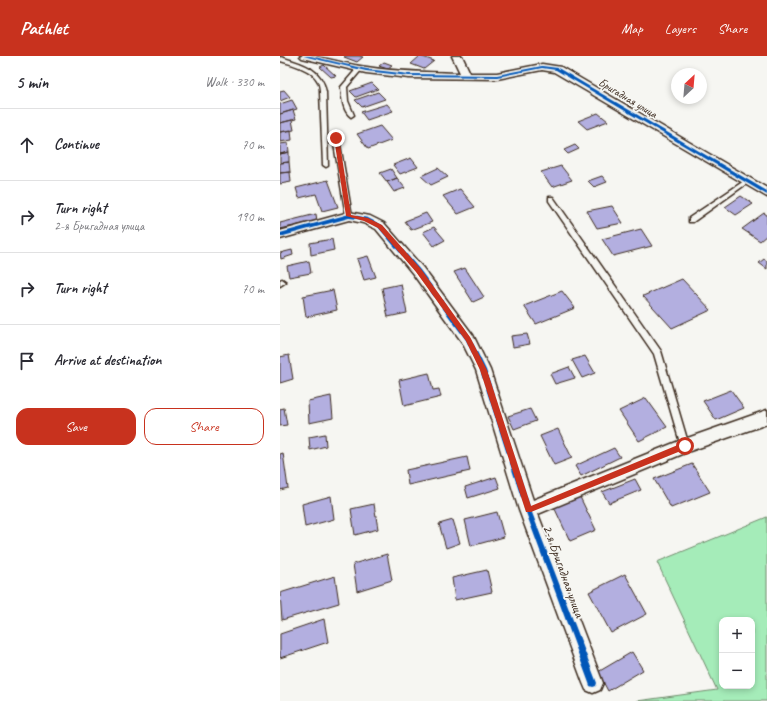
<!DOCTYPE html>
<html lang="en">
<head>
<meta charset="utf-8">
<style>
	:root { --surface:#fff; --page:#f7f7f7; --text:#2b2b33; --muted:#7c7c81; --line:#e1e1e2; --accent:#c8321e }
	body { margin:0; font-family:Caveat,sans-serif; background:var(--page); color:var(--text) }
	.controls { position:absolute; right:12px; bottom:12px; display:grid; overflow:hidden; border-radius:8px; box-shadow:0 2px 6px #0003 }
	.controls button { width:36px; height:36px; display:grid; place-items:center; padding:0; border:0; border-bottom:1px solid var(--line); background:var(--surface); color:var(--text); font:20px sans-serif }
	.compass { position:absolute; left:391px; top:12px; width:36px; height:36px; border-radius:50%; background:var(--surface); box-shadow:0 2px 6px #0003; rotate:26deg }
	.stop { position:absolute; width:12px; height:12px; margin:-9px; border:3px solid #c8321e; border-radius:50%; background:#fff }
	.stop.end { background:#c8321e; border-color:#fff; box-shadow:0 1px 4px #0008 }
	.list { margin:0; padding:0; list-style:none }
	h2 { display:flex; justify-content:space-between; align-items:center; height:52px; margin:0; padding:0 16px; font-size:17px }
	h2 small { font-size:13px; font-weight:400; color:var(--muted) }
	.list li { display:grid; grid-template-columns:26px 1fr auto; gap:12px; align-items:center; box-sizing:border-box; height:72px; padding:0 16px; border-top:1px solid var(--line) }
	.list b { display:block; font-size:15px; white-space:nowrap }
	.list p { margin:0; font-size:13px; white-space:nowrap; color:var(--muted) }
	.list em { font-size:13px; font-style:normal; color:var(--muted) }
	.actions { display:flex; gap:8px; padding:12px 16px }
	.actions a { flex:1; padding:9px 0; border:1px solid var(--accent); border-radius:12px; text-align:center; font-size:14px; color:var(--accent) }
	.actions .main { background:var(--accent); color:#fff }
	.icon { flex:none; width:22px; height:22px; fill:none; stroke:currentColor; stroke-width:2; stroke-linecap:round; stroke-linejoin:round }
	.map { position:relative; flex:none; width:487px; height:645px; overflow:hidden }
	header { display:flex; align-items:center; gap:24px; box-sizing:border-box; height:56px; padding:0 20px; background:var(--accent); color:#fff }
	header strong { font-size:19px }
	nav { display:flex; gap:22px; margin-inline-start:auto; font-size:14px }
	main { display:flex }
	aside { flex:1; background:var(--surface) }
	.map>svg:first-child { display:block }
</style>
</head>
<body>
<header>
<strong>Pathlet</strong>
<nav><a>Map</a><a>Layers</a><a>Share</a></nav>
</header>
<main>
<aside>
<h2>5 min<small>Walk · 330 m</small></h2>
<ul class="list">
<li><svg class="icon" aria-label="ahead" viewBox="0 0 24 24"><path d="M12 20V5M6 11l6-6 6 6"/></svg><div><b>Continue</b></div><em>70 m</em></li>
<li><svg class="icon" aria-label="right" viewBox="0 0 24 24"><path d="M7 20v-9h11M14 6l5 5-5 5"/></svg><div><b>Turn right</b><p>2-я Бригадная улица</p></div><em>190 m</em></li>
<li><svg class="icon" aria-label="right" viewBox="0 0 24 24"><path d="M7 20v-9h11M14 6l5 5-5 5"/></svg><div><b>Turn right</b></div><em>70 m</em></li>
<li><svg class="icon" aria-label="arrive" viewBox="0 0 24 24"><path d="M6 21V4h12l-3 4 3 4H6"/></svg><div><b>Arrive at destination</b></div></li>
</ul>
<div class="actions"><a class="main">Save</a><a>Share</a></div>
</aside>
<div class="map">
<svg width="487" height="645" viewBox="0 0 487 645">
	<rect width="100%" height="100%" fill="#f6f6f2"/>
	<filter id="ink" filterUnits="userSpaceOnUse"><feTurbulence type="fractalNoise" baseFrequency=".025" numOctaves="2"/><feDisplacementMap in="SourceGraphic" scale="8" xChannelSelector="R" yChannelSelector="G"/><feConvolveMatrix kernelMatrix="1 2 1 2 8 2 1 2 1" color-interpolation-filters="sRGB"/></filter>
	<g filter="url(#ink)">
		<path fill="#a5ecb9" stroke="#708b6c" fill-rule="evenodd" d="M487 461V645H357L437 634 377 506ZM442 564H472V630H442Z"/>
		<path fill="#b3afe0" stroke="#3b2a1e" d="M65 0H79L83 1 77 6 64 1Z
			M140 0 154 5 144 13 131 8Z
			M104 6 112 9 107 13 99 10Z
			M44 9 56 20 51 21 40 11Z
			M92 27 98 33 76 41 70 35Z
			M4 34 10 41 0 45V35Z
			M98 36 105 43 82 51 75 44Z
			M12 44 17 53 0 58V48Z
			M107 48 113 55 87 64 81 56Z
			M13 54 16 63 0 67V58Z
			M318 57 328 65 307 73 298 65Z
			M12 64 14 74 0 76V67Z
			M100 70 112 84 88 93 77 78Z
			M11 74 12 84 0 86V76Z
			M8 87 9 96 0 98V88Z
			M295 89 299 93 288 98 284 94Z
			M9 96V106L0 107V98Z
			M131 102 138 111 120 118 113 109Z
			M9 106 10 116 0 117V107Z
			M281 110 292 124 272 131 261 116Z
			M158 112 168 121 151 129 141 120Z
			M111 113 117 122 107 126 100 117Z
			M10 116 11 126 0 128V117Z
			M322 120 327 126 314 131 308 125Z
			M117 122 125 132 114 136 107 126Z
			M48 124 58 151 42 155 36 138 19 142 16 132Z
			M180 133 195 151 178 158 163 140Z
			M461 140 473 148 456 159 445 151Z
			M332 150 343 167 317 172 307 155Z
			M146 157 152 166 131 174 125 165Z
			M484 157 487 159V179L480 185 462 173Z
			M36 158 37 165 0 173V167Z
			M154 171 165 184 154 190 143 176Z
			M361 173 372 190 333 200 322 183Z
			M52 183 54 194 31 199 30 187Z
			M12 194 13 199 1 203 0 197Z
			M88 200 96 221 84 224 77 203Z
			M484 203 487 205V213L479 207Z
			M29 205 31 217 9 221 7 210Z
			M185 212 204 241 193 246 174 216Z
			M402 223 431 254 392 272 363 240Z
			M121 228 127 257 108 261 102 232Z
			M53 234 57 254 26 261 23 240Z
			M282 235 295 252 256 268 244 250Z
			M247 278 250 288 233 291 231 280Z
			M9 299 13 323 0 327V301Z
			M305 300 315 317 302 322 292 304Z
			M289 311 295 322 275 328 270 318Z
			M149 317 153 334 159 333 161 341 124 350 119 324Z
			M451 334 464 352 436 364 423 345Z
			M51 340 53 362 29 367 28 345Z
			M366 342 387 371 359 385 339 355Z
			M4 352 7 369 0 370V353Z
			M250 353 256 365 234 373 228 360Z
			M278 373 292 402 274 409 260 380Z
			M45 378 46 390 30 394 29 381Z
			M334 392 340 401 301 420 295 410Z
			M3 397 8 432 0 434V398Z
			M187 401 190 415 128 429 126 414Z
			M412 408 430 436 391 452 374 423Z
			M216 421 220 432 188 442 185 431Z
			M355 423 361 434 329 447 322 436Z
			M51 440 54 463 25 471 22 448Z
			M300 441 316 474 290 485 274 451Z
			M94 448 98 473 75 479 71 453Z
			M217 456 224 481 191 490 185 464Z
			M173 464 180 487 166 492 159 468Z
			M107 498 112 524 77 535 73 508Z
			M207 514 212 536 175 544 172 522Z
			M345 518 367 558 331 577 309 536Z
			M55 520 59 547 2 564 0 537Z
			M44 563 48 586 0 602V578Z
			M352 596 363 614 328 635 318 616Z"/>
		<g fill="none" stroke-linecap="round" stroke-linejoin="round">
			<g stroke="#3b2a1e" stroke-width="3">
				<path id="lane" d="M0 1C21 7 42 12 46 36L48 110 46 111 43 109 40 36C40 32 39 27 37 24 31 13 11 8 0 5Z
					M78 11 83 12 67 31 68 45 74 59 71 61C62 55 62 40 61 31Z
					M56 80 59 82 72 160 69 162 66 160 53 82Z
					M467 123 470 125 469 126 413 166H409V162Z
					M269 141H273L381 295 409 390 408 393 405 394 402 393 401 390 374 298 269 145Z
					M2 223 6 226 0 230V224Z"/>
			</g>
			<g stroke="#3b2a1e" stroke-width="3">
				<path id="street" d="M20 0C45 0 63 8 87 11 118 16 149 16 180 17L172 0H182L190 17H217L262 8 281 11 487 132V141L274 16 262 14 217 23 129 22 86 17 22 2Z
					M69 156 90 160 104 167 143 212 193 279 210 314 253 444 399 385 487 354V368L410 395 258 458 323 627 320 634 313 637 306 634 303 627 239 454 196 314 182 286 133 218 96 173 83 167 69 164 0 183V175Z"/>
			</g>
			<use href="#lane" fill="#f6f6f2" fill-rule="evenodd"/>
			<use href="#street" fill="#f6f6f2" fill-rule="evenodd"/>
			<g stroke="#f6f6f2" stroke-width="2">
				<path id="cycleway" d="M23 0H30L86 13 129 18 217 19 262 10 278 12 487 135V139L276 14 262 12 217 21 129 20 86 15Z
					M69 158 88 162 102 169 140 214 190 281 206 314 251 454 317 627 316 630 313 631 310 630 309 627 245 454 200 314 186 284 136 216 98 171 85 164 69 162 0 181V177Z"/>
			</g>
			<use href="#cycleway" fill="#0057b8" fill-rule="evenodd"/>
		</g>
	</g>
	<path fill="#c8321e" d="M56 81 59 82 71 159 88 162 102 169 141 213 190 281 207 314 251 450 405 386 408 387V392L251 456H246L200 314 186 285 136 216 98 172 84 165 66 160 54 82Z"/>
	<g text-anchor="middle" stroke-width="3.5" stroke-linejoin="round" paint-order="stroke">
		<g font-size="12" fill="#3b2a1e" stroke="#f6f6f2">
			<text transform="translate(348 42) rotate(31)" y="4">Бригадная улица</text>
		</g>
		<g font-size="14" fill="#3b2a1e" stroke="#f6f6f2">
			<text transform="translate(284 515) rotate(70)" y="5">2-я Бригадная улица</text>
		</g>
	</g>
</svg>
<div class="controls">
<button>+</button>
<button>−</button>
</div>
<svg class="compass" viewBox="-18 -18 36 36"><path d="M0-13l5 13h-10z" fill="#e53935"/><path d="M0 13l5-13h-10z" fill="#7c7c81"/></svg>
<div class="stop" style="left:405px;top:390px"></div>
<div class="stop end" style="left:56px;top:82px"></div>
</div>
</main>
</body>
</html>
